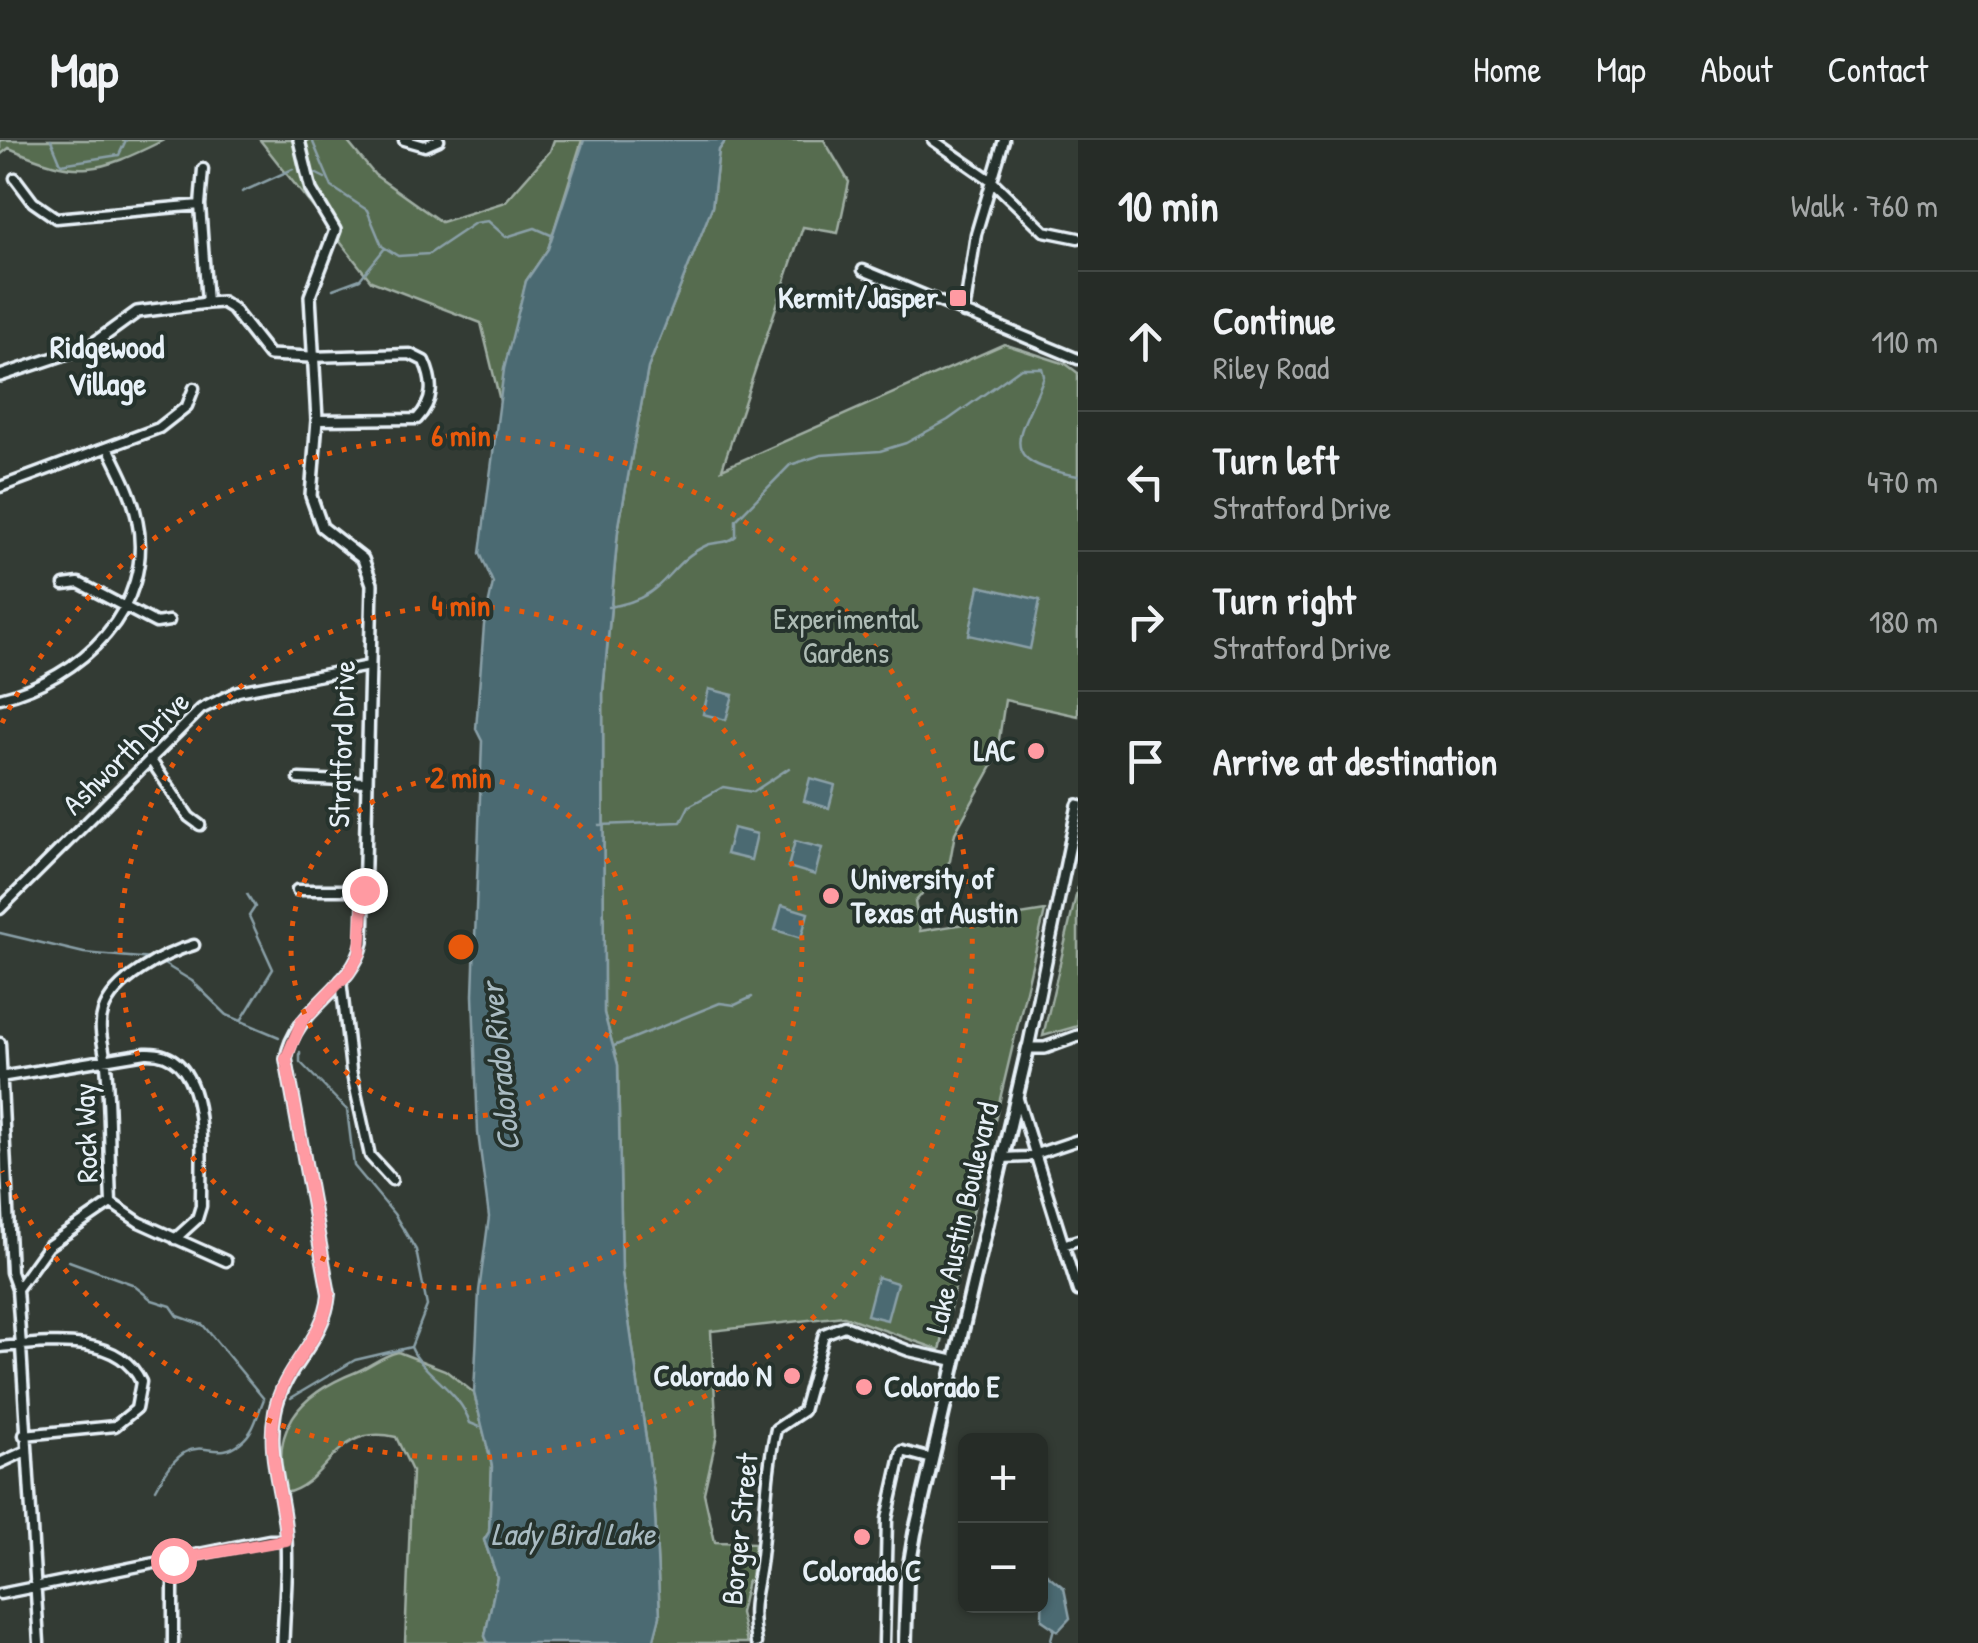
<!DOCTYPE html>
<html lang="en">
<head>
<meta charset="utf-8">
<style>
	:root { --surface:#262c27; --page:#2e342f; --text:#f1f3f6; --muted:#a4a7a7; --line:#424844 }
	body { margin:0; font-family:"Patrick Hand",sans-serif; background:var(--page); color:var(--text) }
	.controls { position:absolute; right:30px; bottom:30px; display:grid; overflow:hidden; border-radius:15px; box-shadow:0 2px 8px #0004 }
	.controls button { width:90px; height:90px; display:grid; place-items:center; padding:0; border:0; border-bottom:2px solid var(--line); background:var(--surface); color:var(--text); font:50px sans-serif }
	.stop { position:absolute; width:30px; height:30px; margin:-22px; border:8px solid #ff9aa2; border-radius:50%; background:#fff }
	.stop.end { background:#ff9aa2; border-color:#fff; box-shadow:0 2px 10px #0008 }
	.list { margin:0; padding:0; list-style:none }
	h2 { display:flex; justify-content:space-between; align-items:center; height:130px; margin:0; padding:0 40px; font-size:42px }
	h2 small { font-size:32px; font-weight:400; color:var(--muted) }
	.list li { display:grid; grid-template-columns:65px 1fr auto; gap:30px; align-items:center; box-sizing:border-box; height:140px; padding:0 40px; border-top:2px solid var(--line) }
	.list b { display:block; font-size:38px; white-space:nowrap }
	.list p { margin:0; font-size:32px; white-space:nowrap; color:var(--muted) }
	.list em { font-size:32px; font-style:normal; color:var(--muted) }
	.icon { flex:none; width:55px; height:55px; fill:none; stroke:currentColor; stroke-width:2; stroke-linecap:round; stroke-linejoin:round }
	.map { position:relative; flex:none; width:1078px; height:1503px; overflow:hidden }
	header { display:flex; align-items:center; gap:60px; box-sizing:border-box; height:140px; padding:0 50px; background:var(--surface); border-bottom:2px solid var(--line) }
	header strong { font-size:48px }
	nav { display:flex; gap:55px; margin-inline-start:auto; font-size:35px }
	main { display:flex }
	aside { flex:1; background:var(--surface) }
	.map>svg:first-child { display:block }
</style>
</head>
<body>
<header>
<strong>Map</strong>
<nav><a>Home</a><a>Map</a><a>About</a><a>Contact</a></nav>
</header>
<main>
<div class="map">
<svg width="1078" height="1503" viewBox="0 0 1078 1503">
	<rect width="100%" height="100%" fill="#333b34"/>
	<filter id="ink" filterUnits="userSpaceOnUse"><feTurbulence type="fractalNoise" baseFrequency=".01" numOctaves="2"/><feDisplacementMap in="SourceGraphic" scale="20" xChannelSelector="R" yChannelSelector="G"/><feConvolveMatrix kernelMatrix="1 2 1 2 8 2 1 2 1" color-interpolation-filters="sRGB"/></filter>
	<g filter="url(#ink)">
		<path fill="#576c50" stroke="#a0aea4" stroke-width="2.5" d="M0 0H164C97 33 80 39 9 8L0 15Z
			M260 0H346L375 35 441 82 505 62 550 11 554 0H582L548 109 526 141 500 261 481 183 371 141Z
			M726 0H824L849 42 838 93 803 87 722 329 1004 204 1066 224 1078 233V576L1005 560 996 619 955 693 950 721 915 762 920 791 1045 771 940 1210 844 1176 711 1191 717 1295 704 1353 715 1402 755 1403 751 1441H747L740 1473 747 1503H653L660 1476 654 1354 622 1133 618 925 604 873 603 553 618 391 648 228 712 67 719 10Z
			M1078 747V886L1043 896Z
			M398 1212 445 1230 474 1253 492 1326 489 1392 484 1400 497 1437 485 1496 488 1503H405L412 1331 396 1297C333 1282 329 1344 285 1353 270 1289 297 1255 356 1232 371 1226 381 1216 398 1212Z"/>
		<path fill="#4b6a72" stroke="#8aa0a8" stroke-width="2.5" d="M584 0H726L719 10 712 67 648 228 618 391 603 551 604 873 618 925 622 1133 654 1354 660 1476 653 1503H488L485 1496 497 1437 484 1400 489 1392 492 1326 474 1253 479 1151 489 1077 478 993 473 855 482 601 476 589 484 485 493 443 480 413 504 229 526 141 548 109Z
			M979 446 1040 460 1030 509 969 495Z
			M709 549 733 555 726 580 703 574Z
			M810 638 835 645 829 668 804 661Z
			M733 688 757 694 751 720 726 714Z
			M795 701 822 708 815 735 788 727Z
			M782 765 808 773 801 798 775 790Z
			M877 1137 897 1143 887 1180 867 1175Z
			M1043 1431 1064 1448 1070 1478 1058 1491 1042 1480Z"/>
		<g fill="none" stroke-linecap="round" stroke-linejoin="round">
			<path stroke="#8aa0a8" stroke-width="2.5" d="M51 0 61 24 119 15 126 0
				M312 0 332 47 367 70 382 106 398 116 429 114 475 83 488 81 506 97 535 88 551 95
				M313 32 325 38
				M242 52 293 29
				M333 149 360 139 385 108
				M608 467C670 458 662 426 707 405 717 401 726 405 736 396V380L790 325 821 315 880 311 906 303 948 280 1021 228H1042L1044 236C1026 290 985 321 1078 336
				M599 685 681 682 689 666 723 647 753 652 789 628
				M0 793 84 813 152 819
				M164 824 192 841 227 875 279 897
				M242 879 273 829 249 776 255 767 247 754
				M614 906 720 863 735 865 752 857
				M300 912V922L347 970 354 1026 394 1074 416 1110 427 1166 411 1207C422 1234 459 1249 470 1283L480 1287
				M69 1121 132 1144 152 1160 171 1166 178 1176 203 1185 264 1259C257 1275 255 1291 241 1302 210 1328 193 1278 156 1349
				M291 1258 355 1220 411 1207
				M1040 1399 1043 1432
				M1050 1503 1054 1488"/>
			<g stroke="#e8f1f8" stroke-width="15">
				<path id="minor" d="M404 0 425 6 439 0
					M933 0 992 41 1044 91 1078 98
					M203 29 200 65 207 163
					M15 38 33 62 56 78 200 65
					M863 130 1078 219
					M964 173 976 94 1004 0
					M310 217 410 214 424 221C434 243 434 261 417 279L317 280
					M0 347 159 288 187 266 194 248
					M64 445 79 443 156 483 169 481
					M0 558C80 539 156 468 137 379 132 353 119 330 108 307
					M150 619 189 677 200 685
					M299 639 365 642
					M297 750H363
					M0 769 201 569 238 551 369 526
					M341 840 351 930 370 1016 392 1040
					M0 903 11 1132 17 1149 21 1207 39 1503
					M0 937 146 913C214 910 200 1022 201 1066L197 1079 175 1099
					M1018 959 1078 1151
					M1002 1018 1027 1017 1078 1000
					M111 1063C109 1017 110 970 106 925 105 907 97 890 103 872 113 840 165 813 194 805
					M111 1063 139 1082 226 1121
					M1063 1105 1078 1100
					M17 1149 48 1106 111 1063
					M0 1207C46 1203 118 1192 141 1242L136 1269 115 1286 24 1295
					M0 1323 26 1311
					M0 1454 269 1400H286
					M173 1503V1419
					M756 1503C749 1460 757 1455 761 1416 766 1373 766 1332 776 1289L803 1271 824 1194 844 1186 909 1211 955 1221
					M884 1503 887 1379 902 1311 932 1319"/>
			</g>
			<g stroke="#e8f1f8" stroke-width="16">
				<path id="tertiary" d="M0 236 90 206 137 172 207 163 222 162 232 168 269 215 310 217
					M1078 665 1028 908H1045L1078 896
					M283 1503C284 1465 289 1424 285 1387 281 1347 267 1314 275 1272 283 1227 325 1201 329 1154L286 919C294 868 352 850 363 802L372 444 363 419 322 387 311 356 317 280 310 156 335 90 311 50 299 0"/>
			</g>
			<g stroke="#e8f1f8" stroke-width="18">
				<path id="secondary" d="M905 1503 907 1440 915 1393 1028 908"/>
			</g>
			<use href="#minor" stroke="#26332d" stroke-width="8"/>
			<use href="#tertiary" stroke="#26332d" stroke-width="9"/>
			<use href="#secondary" stroke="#26332d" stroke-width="10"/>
		</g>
	</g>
	<g fill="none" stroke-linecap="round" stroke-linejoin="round" filter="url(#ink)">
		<path stroke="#ff9aa2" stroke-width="12" d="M173 1420 286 1400C284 1352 262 1309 278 1259 290 1220 325 1197 329 1154L286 919 302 881 349 832 360 813 364 750"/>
	</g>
	<g fill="none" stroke="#e8590c" stroke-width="5" stroke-dasharray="5 10">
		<circle cx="461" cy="807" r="170"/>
		<circle cx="461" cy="807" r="341"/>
		<path d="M2 583A511 511 0 1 1 2 1031"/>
	</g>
	<g fill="#ff9aa2" stroke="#26332d" stroke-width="4">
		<rect x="948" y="148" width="20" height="20" rx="5"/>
		<circle cx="1036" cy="611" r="10"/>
		<circle cx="831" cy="756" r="10"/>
		<circle cx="792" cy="1236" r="10"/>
		<circle cx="864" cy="1247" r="10"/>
		<circle cx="862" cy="1397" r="10"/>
	</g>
	<g text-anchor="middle" stroke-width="8" stroke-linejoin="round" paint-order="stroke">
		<g font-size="30" font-weight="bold" fill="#e8f1f8" stroke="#26332d" text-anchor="end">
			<text x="938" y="168">Kermit/Jasper</text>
			<text x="1016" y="621">LAC</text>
			<text x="851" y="749" text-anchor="start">University of<tspan x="851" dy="34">Texas at Austin</tspan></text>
			<text x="772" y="1246">Colorado N</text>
			<text x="884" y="1257" text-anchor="start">Colorado E</text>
			<text x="862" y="1441" text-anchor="middle">Colorado C</text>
		</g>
		<g font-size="30" fill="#aebcb5" stroke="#26332d">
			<text x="846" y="489">Experimental<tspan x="846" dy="34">Gardens</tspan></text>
		</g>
		<g font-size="30" fill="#e8f1f8" stroke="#26332d">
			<text transform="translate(342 604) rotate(-88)" y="10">Stratford Drive</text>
			<text transform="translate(126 613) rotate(-44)" y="10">Ashworth Drive</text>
			<text transform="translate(86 993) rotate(-92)" y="10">Rock Way</text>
			<text transform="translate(962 1078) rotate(-77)" y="10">Lake Austin Boulevard</text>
			<text transform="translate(740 1389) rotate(-84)" y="10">Borger Street</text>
		</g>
		<g font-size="32" font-weight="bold" fill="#e8f1f8" stroke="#26332d">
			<text x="107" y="218">Ridgewood<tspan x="107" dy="37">Village</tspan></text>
		</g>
		<g font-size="32" font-style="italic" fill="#a9bbc2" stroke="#26332d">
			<text transform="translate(500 927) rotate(-96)" y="11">Colorado River</text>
			<text x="573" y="1405">Lady Bird Lake</text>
		</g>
	</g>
	<circle cx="461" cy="807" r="15" fill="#e8590c" stroke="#26332d" stroke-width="5"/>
	<g font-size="30" text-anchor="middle" font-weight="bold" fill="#e8590c" stroke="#26332d" stroke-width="8" stroke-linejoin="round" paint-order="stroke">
		<text x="461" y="306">6 min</text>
		<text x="461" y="476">4 min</text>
		<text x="461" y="648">2 min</text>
	</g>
</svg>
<div class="controls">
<button>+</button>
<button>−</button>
</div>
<div class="stop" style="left:173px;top:1420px"></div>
<div class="stop end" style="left:364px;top:750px"></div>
</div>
<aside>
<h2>10 min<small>Walk · 760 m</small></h2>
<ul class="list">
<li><svg class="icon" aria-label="ahead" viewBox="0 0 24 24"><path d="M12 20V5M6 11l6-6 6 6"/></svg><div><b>Continue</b><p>Riley Road</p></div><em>110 m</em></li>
<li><svg class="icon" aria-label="left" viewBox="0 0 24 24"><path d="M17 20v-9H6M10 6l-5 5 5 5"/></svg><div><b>Turn left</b><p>Stratford Drive</p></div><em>470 m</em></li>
<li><svg class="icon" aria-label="right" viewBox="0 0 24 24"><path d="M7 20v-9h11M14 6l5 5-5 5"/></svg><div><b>Turn right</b><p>Stratford Drive</p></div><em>180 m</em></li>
<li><svg class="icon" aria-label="arrive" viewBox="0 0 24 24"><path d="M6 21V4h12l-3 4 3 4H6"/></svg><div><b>Arrive at destination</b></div></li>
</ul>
</aside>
</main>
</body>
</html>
